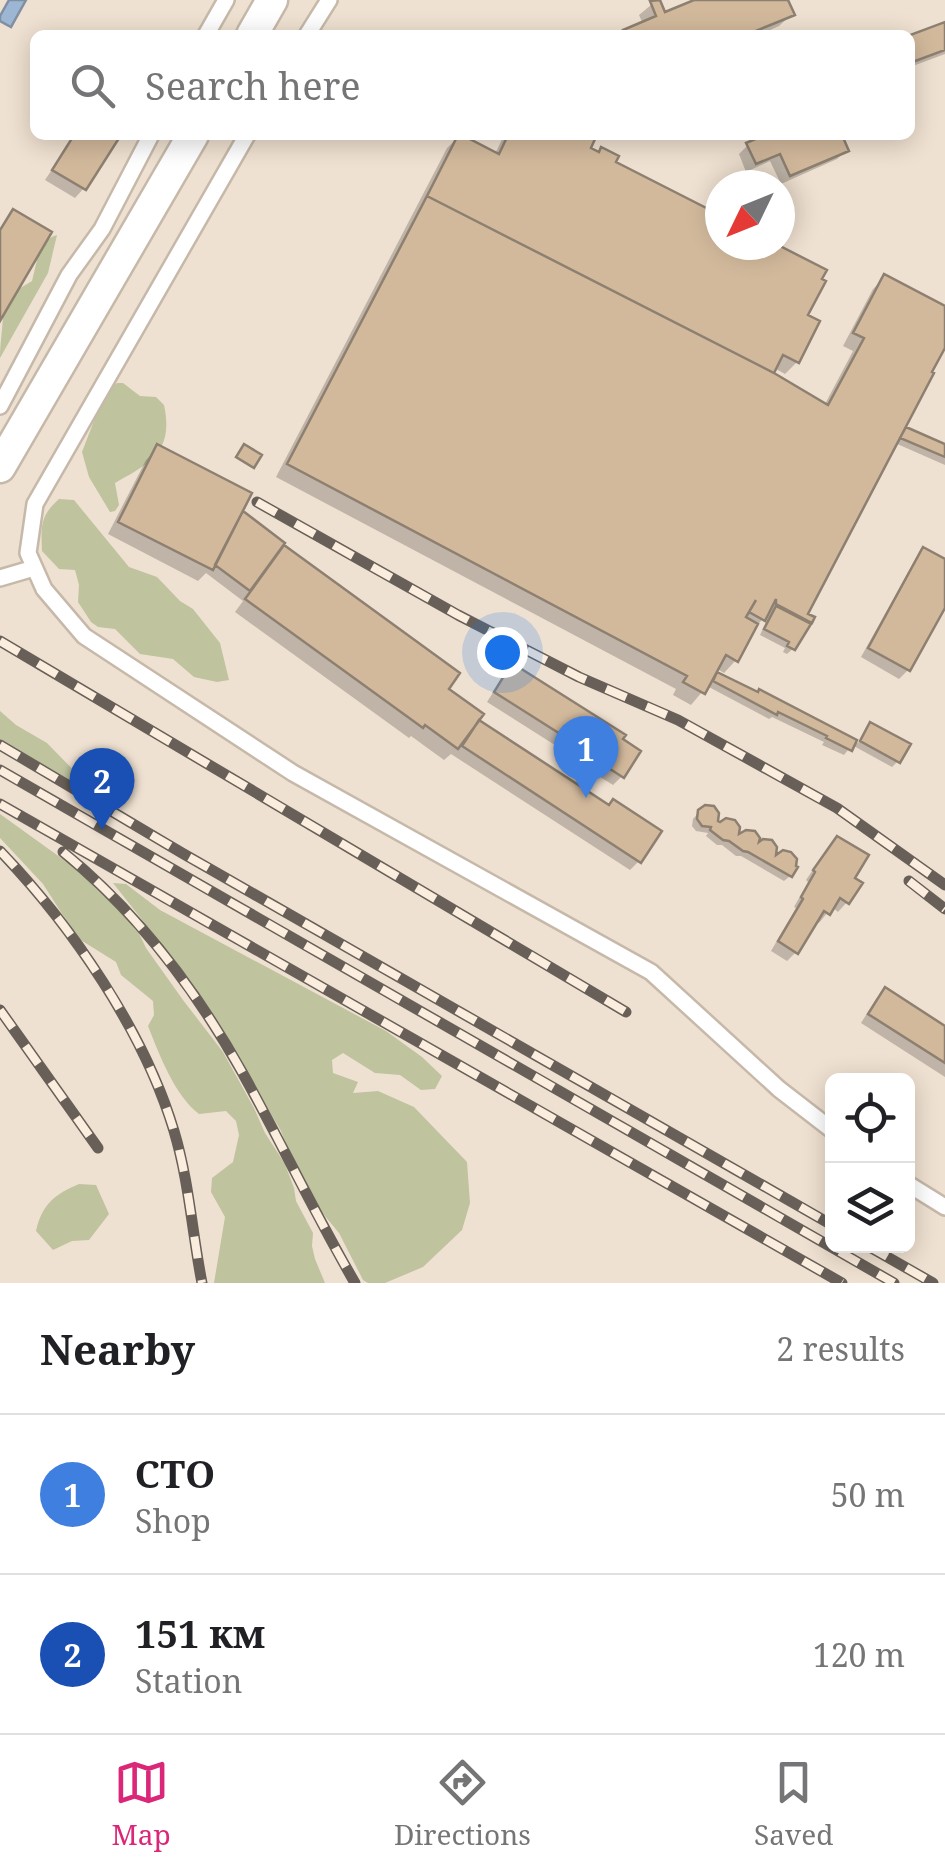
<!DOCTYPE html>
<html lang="en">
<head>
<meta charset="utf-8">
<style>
	:root { --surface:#fff; --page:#f6f6f6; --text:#202124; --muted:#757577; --line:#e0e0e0; --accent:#db2777 }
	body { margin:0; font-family:"Noto Serif",serif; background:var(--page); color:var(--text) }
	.controls { position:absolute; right:30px; bottom:30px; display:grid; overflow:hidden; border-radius:15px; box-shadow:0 5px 25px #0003 }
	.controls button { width:90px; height:90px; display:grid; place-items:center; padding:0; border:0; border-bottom:2px solid var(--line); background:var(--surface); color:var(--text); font:50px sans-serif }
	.compass { position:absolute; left:705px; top:170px; width:90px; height:90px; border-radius:50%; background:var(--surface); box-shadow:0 5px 25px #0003; rotate:227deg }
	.you { position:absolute; left:502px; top:652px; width:35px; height:35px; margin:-25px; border:8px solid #fff; border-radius:50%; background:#1a73e8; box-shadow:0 0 0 15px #1a73e833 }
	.badge { display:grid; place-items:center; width:65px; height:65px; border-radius:50%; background:var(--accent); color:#fff; font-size:32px; font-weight:700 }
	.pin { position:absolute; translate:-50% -82px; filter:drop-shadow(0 2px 5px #0008) }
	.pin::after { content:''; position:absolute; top:52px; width:35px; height:30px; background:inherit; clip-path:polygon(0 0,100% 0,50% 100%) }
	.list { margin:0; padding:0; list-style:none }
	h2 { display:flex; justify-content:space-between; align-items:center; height:130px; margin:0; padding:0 40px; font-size:42px }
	h2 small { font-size:32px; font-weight:400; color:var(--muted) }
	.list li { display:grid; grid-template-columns:65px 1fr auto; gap:30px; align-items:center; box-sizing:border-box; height:160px; padding:0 40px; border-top:2px solid var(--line) }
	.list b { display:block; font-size:38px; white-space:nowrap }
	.list p { margin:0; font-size:32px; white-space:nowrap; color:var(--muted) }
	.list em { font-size:32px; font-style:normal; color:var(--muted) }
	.icon { flex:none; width:55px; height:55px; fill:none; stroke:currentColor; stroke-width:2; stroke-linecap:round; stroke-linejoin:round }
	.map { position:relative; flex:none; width:945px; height:1283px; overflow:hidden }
	.search { position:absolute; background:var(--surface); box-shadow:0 5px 25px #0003; left:30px; right:30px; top:30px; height:110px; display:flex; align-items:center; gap:25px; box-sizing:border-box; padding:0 35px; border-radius:15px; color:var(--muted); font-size:38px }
	.sheet { height:450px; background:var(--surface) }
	nav { display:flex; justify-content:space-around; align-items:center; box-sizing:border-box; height:140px; border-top:2px solid var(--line); background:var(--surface); font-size:28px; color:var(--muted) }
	nav a { display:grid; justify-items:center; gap:5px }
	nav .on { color:var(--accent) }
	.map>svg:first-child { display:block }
</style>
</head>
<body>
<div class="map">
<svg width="945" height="1283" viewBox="0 0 945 1283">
	<rect width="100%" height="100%" fill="#efe1d1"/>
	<path fill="#bfc39e" d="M57 235 48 273 0 358C0 337 5 320 2 299L32 281C37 263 38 240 57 235Z
		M117 383H123L140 396 156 397 164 405C174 451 151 463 115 483L119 505 115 511 110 512 89 477 82 452 102 400 108 390Z
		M59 499 74 500 129 567 157 577 180 601 193 609 220 643 229 680 217 682 194 677 173 659 140 654 115 629 98 627 91 622 78 602 79 585 75 570 59 569 42 551C41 526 40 516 59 499Z
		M0 711 16 725 47 743 85 782 74 787 0 746Z
		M0 814 89 878 118 906 135 925 146 948 183 1000 223 1052 254 1108 265 1133 285 1164 294 1188 296 1201 313 1233 312 1246 315 1259 325 1283H214L225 1217 211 1192 212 1178 233 1162 239 1135 236 1121 226 1111 199 1114C175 1096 159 1054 148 1026L154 1015 153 1001 121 975 116 962 71 934 66 920 43 884 0 838Z
		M113 883 126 884 160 910 386 1031 422 1057 442 1076 435 1089 421 1090 400 1075 375 1073 343 1053 332 1060 333 1073 358 1082 353 1093 378 1091 414 1107 467 1162 470 1203 462 1230 423 1267 385 1283H368L363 1280 339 1233 305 1192 281 1131 248 1075 241 1070 169 954Z
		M79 1184 96 1185 109 1214 89 1240 72 1241 53 1250 36 1231C42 1204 55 1194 79 1184Z"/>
	<path fill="#9db6d3" stroke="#8090a2" stroke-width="2.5" d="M9 0H26L11 27 0 21V16Z"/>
	<path fill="#0003" d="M657 0 664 15 700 0H786L792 14 779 26 759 35H621L643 24 639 15Z
		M945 25V54L910 67V38Z
		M75 135H118L84 188 75 198 45 180Z
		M504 135H563L572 140 576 135H582L587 149 720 218V245H773L805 316 797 362 785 374 774 368 771 374 824 406 853 351 843 346 873 289 885 277 945 309V342L902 429 945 446V465L895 443 804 615 810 621 796 646 787 654 783 652 785 648 760 635 771 611 752 630 736 660 724 673 716 668 714 673 758 694 760 693 858 743 870 725 898 761 892 767 852 745 844 755 822 745 824 742 772 717 769 719 707 686 691 705 673 695 676 689 276 477 447 148 459 136 495 154Z
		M772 135H839L846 150 837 159 781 184 770 161 746 172 739 154 748 145Z
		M158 448 236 522 243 515 280 546 457 674 446 689 476 721 639 861 630 870 451 754 444 760 411 736 409 738 235 612 243 601 206 573 198 581 108 534 146 460Z
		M924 550 945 562V603L908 670 899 679 861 657 915 560Z
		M513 666 622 776 613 785 597 775 599 773 487 702 504 675Z
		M699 812 715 822 736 840 755 848 773 860 790 876 784 881 741 856H736L722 845H717L706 836 708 833 696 831 692 826 693 819Z
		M837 839 852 879 847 902 838 912 832 907 819 923 815 920 796 952 787 961 771 951 796 908 794 907 808 882 806 880 828 848Z
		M885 990 945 1028V1077L861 1023 876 999Z"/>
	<path fill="#d2b99c" stroke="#8d8071" stroke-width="2.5" d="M660 0 665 12 694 0H788L795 15 746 35H625L623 30 656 16 650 1Z
		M945 22V50L910 63V35Z
		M74 135H121L86 190 52 170Z
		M458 135H462L499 154 508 135H568L574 138 575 135H588L595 139 591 148 599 152 601 147 619 156 616 162 720 215V245H778L827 270 822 279 826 281 808 315 820 321 799 363 783 355 774 373 427 196Z
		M765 135H842L849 151 790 176 780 154 756 164 746 143Z
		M427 196 774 373 828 405 864 338 853 333 884 274 945 306V348L932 372 934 373 808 614 815 617 812 623 776 604V599L765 621 749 612 756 600 746 617 758 624 738 662 726 655 705 694 683 682 687 676 287 464Z
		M13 209 52 232 0 321V230Z
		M906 427 945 444V457L900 438Z
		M157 444 252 493 213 570 118 522Z
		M244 444 262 455 254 468 236 457Z
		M243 511 285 543 250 591 215 565Z
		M284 545 460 673 449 689 484 714 458 749 425 725 423 728 245 599Z
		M923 547 945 559V608L910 671 868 648Z
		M776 606 811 624 795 650 787 646 789 642 764 629Z
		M512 663 626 735 623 739 641 751 624 778 604 765 606 763 494 692Z
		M717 672 758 692 759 689 857 740 852 751 826 738 827 736 778 712 777 715 713 681Z
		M479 720 609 805 613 799 662 831 641 863 462 746Z
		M870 722 911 744 900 763 860 741Z
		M705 805 714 806 719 813 718 821 720 822 726 818 735 820 740 827 739 834 746 830 755 831 760 838 759 842 763 839 772 840 777 847 776 855 783 850 791 852 797 859 796 866 798 867 792 877 748 852 743 851 729 841 723 840 710 830 711 827 702 826 697 819 698 810Z
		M837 836 869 855 855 878 863 883 849 904 840 898 830 915 824 911 798 954 778 941 803 899 801 897 815 872 813 870Z
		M885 987 945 1026V1063L868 1014Z"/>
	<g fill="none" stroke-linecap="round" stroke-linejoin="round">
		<g stroke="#c6b9a9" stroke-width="20">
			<path id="service" d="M206 35 226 0
				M307 35 329 0
				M247 135 35 504 28 553 44 589 84 636 293 773 651 972 779 1089 832 1130
				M0 406 69 275 102 229 151 135
				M0 578 34 568
				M908 1184 945 1207"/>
		</g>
		<g stroke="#c6b9a9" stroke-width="35">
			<path id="minor" d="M252 35 272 0
				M0 467 193 135"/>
		</g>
		<use href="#service" stroke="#fff" stroke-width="15"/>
		<use href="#minor" stroke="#fff" stroke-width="30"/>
		<g stroke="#686058" stroke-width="11">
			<path id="rail" d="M257 502 458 615 579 677 678 720 837 808 945 885
				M0 641 626 1012
				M0 745 182 853 832 1225
				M0 770 894 1283
				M0 804 842 1283
				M0 851C72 926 144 1031 174 1131 189 1181 192 1232 202 1283
				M63 852C136 911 196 990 242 1072 281 1142 315 1214 355 1283
				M909 881 945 909
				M0 1010 98 1148
				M868 1246 933 1283"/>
		</g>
		<use href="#rail" stroke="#fceede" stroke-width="8" stroke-dasharray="22" stroke-linecap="butt"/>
	</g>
</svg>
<div class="controls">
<button><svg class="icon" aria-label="locate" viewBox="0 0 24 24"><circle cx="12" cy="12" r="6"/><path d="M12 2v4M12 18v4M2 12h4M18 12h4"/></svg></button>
<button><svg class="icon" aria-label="layers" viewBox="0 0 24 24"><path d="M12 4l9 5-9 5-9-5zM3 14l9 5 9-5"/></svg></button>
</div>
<svg class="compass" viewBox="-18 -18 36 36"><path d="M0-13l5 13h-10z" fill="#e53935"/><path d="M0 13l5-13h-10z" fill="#757577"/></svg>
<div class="you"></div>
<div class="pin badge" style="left:586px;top:798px;background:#3f7fe0">1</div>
<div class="pin badge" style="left:102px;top:830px;background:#1a4fb4">2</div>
<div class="search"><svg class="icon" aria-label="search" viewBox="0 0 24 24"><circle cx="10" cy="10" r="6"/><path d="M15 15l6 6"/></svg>Search here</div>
</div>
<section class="sheet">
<h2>Nearby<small>2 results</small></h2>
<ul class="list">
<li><span class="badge" style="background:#3f7fe0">1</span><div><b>СТО</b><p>Shop</p></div><em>50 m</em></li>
<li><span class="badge" style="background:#1a4fb4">2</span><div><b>151 км</b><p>Station</p></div><em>120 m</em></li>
</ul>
</section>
<nav>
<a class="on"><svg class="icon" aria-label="map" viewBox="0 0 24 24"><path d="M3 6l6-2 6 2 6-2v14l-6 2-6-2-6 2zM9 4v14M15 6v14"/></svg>Map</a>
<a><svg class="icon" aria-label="directions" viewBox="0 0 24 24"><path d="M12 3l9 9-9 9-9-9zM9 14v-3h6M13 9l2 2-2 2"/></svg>Directions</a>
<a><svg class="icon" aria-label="saved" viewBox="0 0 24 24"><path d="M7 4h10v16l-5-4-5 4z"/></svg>Saved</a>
</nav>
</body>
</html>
